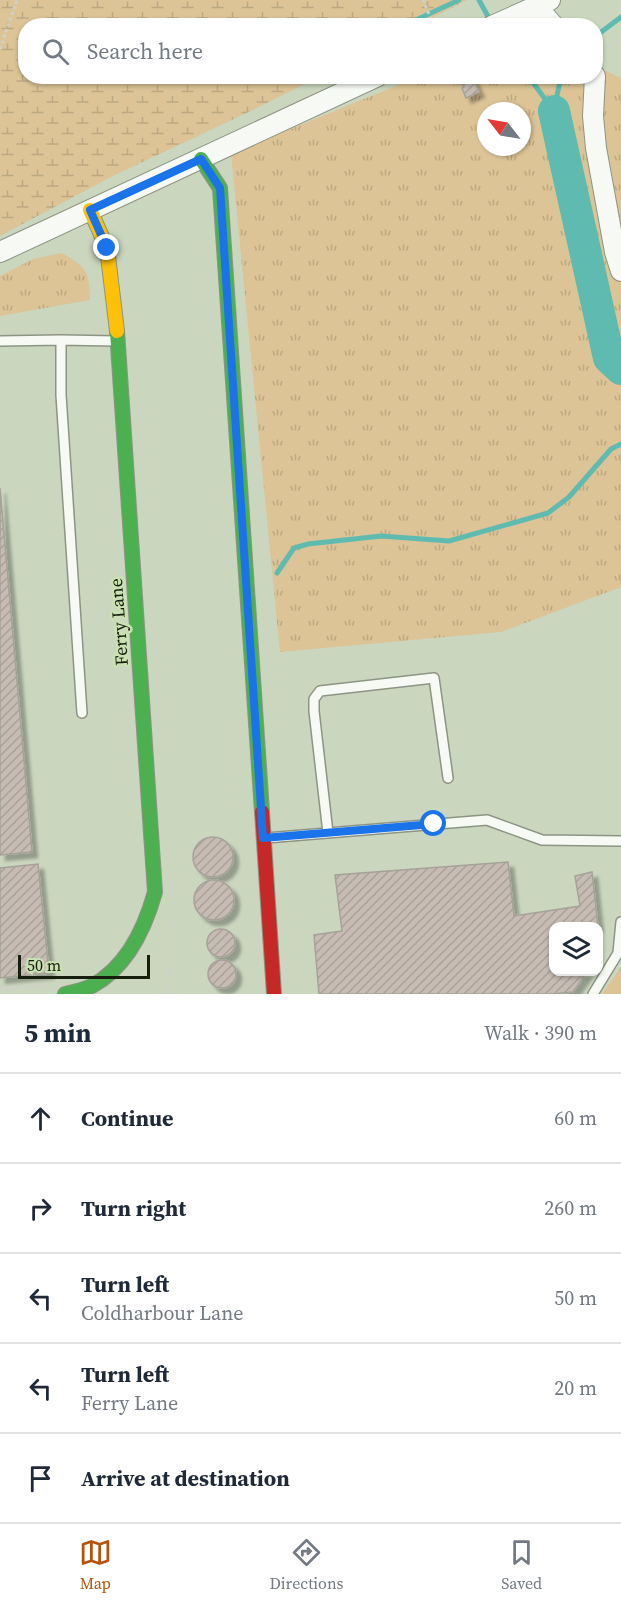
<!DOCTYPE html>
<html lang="en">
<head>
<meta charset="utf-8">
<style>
	:root { --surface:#fff; --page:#f6f6f7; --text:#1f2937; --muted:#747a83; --line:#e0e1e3; --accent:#b45309 }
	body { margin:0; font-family:"Source Serif 4",serif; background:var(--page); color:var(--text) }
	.controls { position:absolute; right:18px; bottom:18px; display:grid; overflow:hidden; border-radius:12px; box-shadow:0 2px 4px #0004 }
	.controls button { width:54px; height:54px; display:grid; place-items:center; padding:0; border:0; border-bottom:2px solid var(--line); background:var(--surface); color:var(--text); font:30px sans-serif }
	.compass { position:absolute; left:477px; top:102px; width:54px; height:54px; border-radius:50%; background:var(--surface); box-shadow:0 2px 4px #0004; rotate:301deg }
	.scale { position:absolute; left:18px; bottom:15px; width:132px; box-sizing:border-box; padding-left:6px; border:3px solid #161e0d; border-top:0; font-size:16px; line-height:21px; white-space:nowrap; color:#161e0d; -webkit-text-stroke:4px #cae1b4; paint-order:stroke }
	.stop { position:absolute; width:18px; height:18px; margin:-14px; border:4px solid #1a73e8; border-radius:50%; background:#fff }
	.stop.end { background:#1a73e8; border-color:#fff; box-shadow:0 2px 6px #0008 }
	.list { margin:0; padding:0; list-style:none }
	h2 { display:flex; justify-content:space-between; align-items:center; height:78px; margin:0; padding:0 24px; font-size:26px }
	h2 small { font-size:20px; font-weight:400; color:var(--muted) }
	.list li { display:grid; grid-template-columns:39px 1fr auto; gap:18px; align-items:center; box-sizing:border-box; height:90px; padding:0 24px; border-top:2px solid var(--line) }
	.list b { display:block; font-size:22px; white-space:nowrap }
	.list p { margin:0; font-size:20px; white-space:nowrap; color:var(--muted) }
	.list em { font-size:20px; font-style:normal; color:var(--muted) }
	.icon { flex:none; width:33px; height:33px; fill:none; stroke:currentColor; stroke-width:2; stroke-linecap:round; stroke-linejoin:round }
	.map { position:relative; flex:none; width:621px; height:994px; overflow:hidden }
	.search { position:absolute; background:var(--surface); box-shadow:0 2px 4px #0004; left:18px; right:18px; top:18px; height:66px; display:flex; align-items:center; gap:15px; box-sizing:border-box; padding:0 21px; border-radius:24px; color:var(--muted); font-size:22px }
	.sheet { height:528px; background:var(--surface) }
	nav { display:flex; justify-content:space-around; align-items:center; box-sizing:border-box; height:84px; border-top:2px solid var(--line); background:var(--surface); font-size:16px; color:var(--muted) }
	nav a { display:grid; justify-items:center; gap:3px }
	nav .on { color:var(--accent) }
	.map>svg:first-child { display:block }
</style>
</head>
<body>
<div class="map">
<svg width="621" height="994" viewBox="0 0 621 994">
	<defs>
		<pattern id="grass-tufts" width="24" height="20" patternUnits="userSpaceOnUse" patternTransform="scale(1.5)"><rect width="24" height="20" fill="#dcc497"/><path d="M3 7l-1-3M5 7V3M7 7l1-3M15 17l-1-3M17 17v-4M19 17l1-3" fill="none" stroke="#bca881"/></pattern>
		<pattern id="wetland-marsh" width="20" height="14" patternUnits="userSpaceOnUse" patternTransform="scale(1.5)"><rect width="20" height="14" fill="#dcc497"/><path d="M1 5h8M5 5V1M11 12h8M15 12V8" fill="none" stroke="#bca881"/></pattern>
		<pattern id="building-hatch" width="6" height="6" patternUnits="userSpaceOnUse" patternTransform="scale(1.5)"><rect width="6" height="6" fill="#c7bcb3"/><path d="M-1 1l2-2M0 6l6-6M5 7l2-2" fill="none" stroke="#aaa199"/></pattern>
		<filter id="shadow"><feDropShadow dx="5.5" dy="5.5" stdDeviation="1.5" flood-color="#0004"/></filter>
	</defs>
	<rect width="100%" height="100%" fill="#cad6be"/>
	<path fill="url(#grass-tufts)" fill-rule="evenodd" d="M596 66 621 78V587L501 632 280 652 231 153 418 77 596 76ZM486 111H522V147H486Z
		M62 253C86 267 90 271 90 300L0 316V276L33 259Z
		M621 967V994H602Z"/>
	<path fill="url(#wetland-marsh)" d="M0 0H467L418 25 26 26V76L319 77 259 107 113 176 0 236Z"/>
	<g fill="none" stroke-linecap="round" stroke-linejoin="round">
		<path stroke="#5fbbaf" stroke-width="5" d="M479 0 491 22
			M403 26 459 0
			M596 36 621 17
			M528 76 554 111
			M554 110 561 76
			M277 573 294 548 308 544 381 536 449 541 548 513 569 497 611 449 621 444"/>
		<path stroke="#5fbbaf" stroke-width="32" d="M554 111 609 358 621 369"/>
	</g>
	<path fill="url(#building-hatch)" stroke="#a6a299" stroke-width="1.5" filter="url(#shadow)" d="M468 76H472L479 92 466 98 462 88 464 87 460 80Z
		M0 488 32 852 0 855Z
		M193 857a20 20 0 1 1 40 0a20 20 0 1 1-40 0Z
		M508 862 514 916 580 906 575 876 592 872 598 927H554V972H587L573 992 551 994H319L314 935 342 931 335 875Z
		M38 864 49 973 0 978V868Z
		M194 900a20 20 0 1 1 40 0a20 20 0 1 1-40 0Z
		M207 943a14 14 0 1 1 28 0a14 14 0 1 1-28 0Z
		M208 974a14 14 0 1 1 28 0a14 14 0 1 1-28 0Z"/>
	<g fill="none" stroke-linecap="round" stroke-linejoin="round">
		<g stroke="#8c9583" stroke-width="12">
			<path id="lane" d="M0 341 61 340
				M82 713 61 395V340L116 341
				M328 833 314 711V699L320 691 434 678 448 778
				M266 838 487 820 542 840 621 841
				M593 994 618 953 621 922"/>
		</g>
		<g stroke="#8c9583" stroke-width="22">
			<path id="street" d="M536 6 554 26
				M492 26 550 0
				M595 76 593 116 596 148 615 252 621 271
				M0 252 378 76"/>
		</g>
		<g stroke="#8c9583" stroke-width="16">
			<path id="fast" d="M201 159 220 188 262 812
				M65 994C74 992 83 990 92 986 127 967 145 928 155 892L117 331"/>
		</g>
		<g stroke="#8c9583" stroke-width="16">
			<path id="slow" d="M90 210 107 248 117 331"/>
		</g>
		<g stroke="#8c9583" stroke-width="16">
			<path id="jam" d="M262 812 274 994"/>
		</g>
		<path stroke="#cdd1c9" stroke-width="3" stroke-dasharray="3 3" stroke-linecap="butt" d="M423 0 434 26
			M0 49 17 0
			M596 54 621 39
			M0 989 46 985
			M169 994 171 924 169 921"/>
		<use href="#lane" stroke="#f7f9f5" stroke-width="9"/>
		<use href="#street" stroke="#f7f9f5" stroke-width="20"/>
		<use href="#fast" stroke="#4caf50" stroke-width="14"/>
		<use href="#slow" stroke="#ffc107" stroke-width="14"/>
		<use href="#jam" stroke="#c62828" stroke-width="14"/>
	</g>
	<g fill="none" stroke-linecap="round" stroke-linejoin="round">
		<path stroke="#1a73e8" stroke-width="8" d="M107 248 90 210 201 159 220 188 263 838 434 824"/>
	</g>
	<g text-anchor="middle" stroke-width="5" stroke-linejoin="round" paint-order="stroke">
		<g font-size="18" fill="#161e0d" stroke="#cae1b4">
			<text transform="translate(119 622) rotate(-94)" y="6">Ferry Lane</text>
		</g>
	</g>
</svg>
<div class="controls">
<button><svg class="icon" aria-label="layers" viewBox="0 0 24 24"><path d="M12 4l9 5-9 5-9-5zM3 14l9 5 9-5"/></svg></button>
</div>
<svg class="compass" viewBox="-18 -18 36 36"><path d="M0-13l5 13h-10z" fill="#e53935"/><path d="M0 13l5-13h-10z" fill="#747a83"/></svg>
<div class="scale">50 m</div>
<div class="stop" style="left:434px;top:824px"></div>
<div class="stop end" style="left:107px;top:248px"></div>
<div class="search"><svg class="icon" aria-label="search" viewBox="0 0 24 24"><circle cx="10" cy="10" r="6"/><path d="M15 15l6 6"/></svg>Search here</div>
</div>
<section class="sheet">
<h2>5 min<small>Walk · 390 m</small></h2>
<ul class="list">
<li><svg class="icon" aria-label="ahead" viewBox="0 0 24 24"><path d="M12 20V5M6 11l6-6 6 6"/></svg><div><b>Continue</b></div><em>60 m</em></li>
<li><svg class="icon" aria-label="right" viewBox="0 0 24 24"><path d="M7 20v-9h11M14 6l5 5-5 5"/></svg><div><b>Turn right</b></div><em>260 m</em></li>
<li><svg class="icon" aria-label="left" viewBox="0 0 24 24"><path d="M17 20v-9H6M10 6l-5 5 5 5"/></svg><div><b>Turn left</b><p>Coldharbour Lane</p></div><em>50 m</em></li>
<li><svg class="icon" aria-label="left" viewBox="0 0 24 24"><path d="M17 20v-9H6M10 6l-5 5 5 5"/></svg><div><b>Turn left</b><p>Ferry Lane</p></div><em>20 m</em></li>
<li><svg class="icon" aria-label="arrive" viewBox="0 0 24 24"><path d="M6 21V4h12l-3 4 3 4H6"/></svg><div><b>Arrive at destination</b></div></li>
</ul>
</section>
<nav>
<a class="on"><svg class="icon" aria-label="map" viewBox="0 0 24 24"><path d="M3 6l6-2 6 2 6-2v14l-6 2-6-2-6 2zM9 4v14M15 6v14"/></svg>Map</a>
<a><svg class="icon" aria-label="directions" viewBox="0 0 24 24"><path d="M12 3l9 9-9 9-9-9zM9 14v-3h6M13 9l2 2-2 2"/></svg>Directions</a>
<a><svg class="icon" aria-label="saved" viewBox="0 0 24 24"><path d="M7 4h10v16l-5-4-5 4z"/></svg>Saved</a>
</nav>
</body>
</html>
